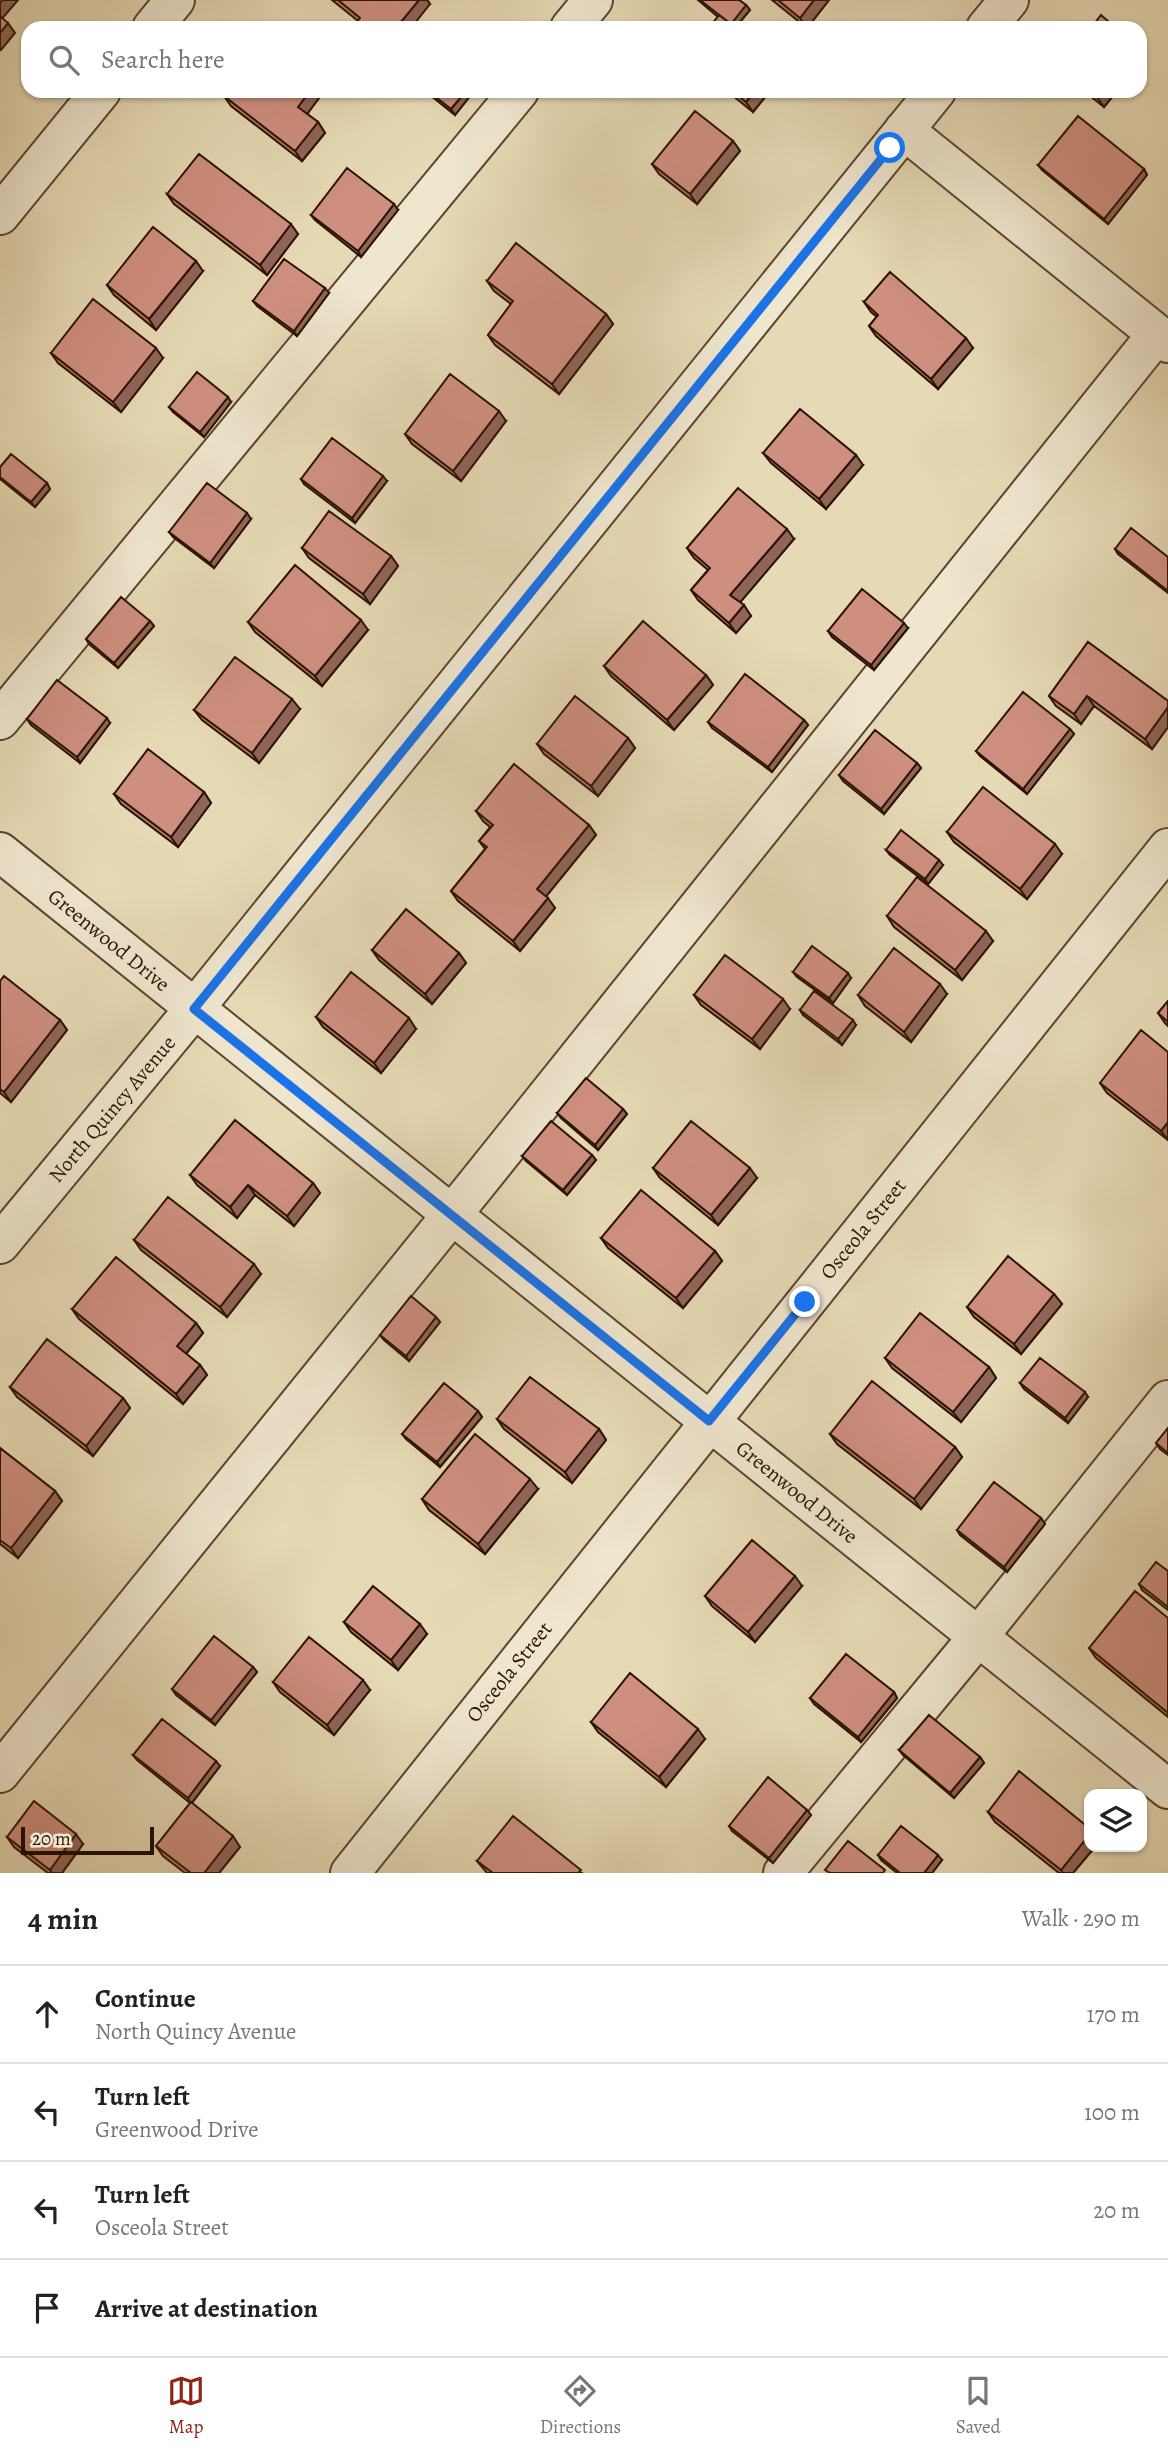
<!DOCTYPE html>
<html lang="en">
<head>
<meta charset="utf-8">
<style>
	:root { --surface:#fff; --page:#f6f6f6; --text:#222; --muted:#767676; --line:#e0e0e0; --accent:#8f2418 }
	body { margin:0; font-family:Alegreya,serif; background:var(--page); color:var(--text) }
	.controls { position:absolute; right:21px; bottom:21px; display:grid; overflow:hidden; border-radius:14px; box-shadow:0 2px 5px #0004 }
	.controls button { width:63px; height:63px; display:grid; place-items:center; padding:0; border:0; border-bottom:2px solid var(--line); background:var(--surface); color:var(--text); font:35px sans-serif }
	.scale { position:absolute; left:21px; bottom:18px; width:133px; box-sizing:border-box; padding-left:7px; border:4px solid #2b1400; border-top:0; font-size:19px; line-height:24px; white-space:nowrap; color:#2b1400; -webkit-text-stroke:5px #efe6cf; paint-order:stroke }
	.stop { position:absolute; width:21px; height:21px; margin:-16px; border:5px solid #1a73e8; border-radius:50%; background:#fff }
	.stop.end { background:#1a73e8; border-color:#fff; box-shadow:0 2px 7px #0008 }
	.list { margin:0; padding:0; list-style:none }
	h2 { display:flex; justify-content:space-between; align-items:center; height:91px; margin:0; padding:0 28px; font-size:30px }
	h2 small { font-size:23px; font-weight:400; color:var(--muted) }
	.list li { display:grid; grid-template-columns:46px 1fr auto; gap:21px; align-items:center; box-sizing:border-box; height:98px; padding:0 28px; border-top:2px solid var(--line) }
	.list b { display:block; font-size:26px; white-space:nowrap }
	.list p { margin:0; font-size:23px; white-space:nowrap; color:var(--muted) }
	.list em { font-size:23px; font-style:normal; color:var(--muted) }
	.icon { flex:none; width:38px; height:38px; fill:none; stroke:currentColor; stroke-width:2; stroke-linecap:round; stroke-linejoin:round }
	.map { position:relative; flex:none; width:1168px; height:1873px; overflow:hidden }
	.search { position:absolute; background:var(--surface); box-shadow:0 2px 5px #0004; left:21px; right:21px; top:21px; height:77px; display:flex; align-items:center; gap:18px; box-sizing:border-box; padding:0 24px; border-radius:21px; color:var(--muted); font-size:26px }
	.sheet { height:483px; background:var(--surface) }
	nav { display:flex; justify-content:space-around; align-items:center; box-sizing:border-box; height:98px; border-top:2px solid var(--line); background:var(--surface); font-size:19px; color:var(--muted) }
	nav a { display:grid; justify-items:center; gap:4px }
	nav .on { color:var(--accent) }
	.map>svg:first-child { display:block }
</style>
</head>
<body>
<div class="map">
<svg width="1168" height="1873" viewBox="0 0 1168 1873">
	<rect width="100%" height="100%" fill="#e6d9b5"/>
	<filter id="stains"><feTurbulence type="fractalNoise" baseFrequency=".00286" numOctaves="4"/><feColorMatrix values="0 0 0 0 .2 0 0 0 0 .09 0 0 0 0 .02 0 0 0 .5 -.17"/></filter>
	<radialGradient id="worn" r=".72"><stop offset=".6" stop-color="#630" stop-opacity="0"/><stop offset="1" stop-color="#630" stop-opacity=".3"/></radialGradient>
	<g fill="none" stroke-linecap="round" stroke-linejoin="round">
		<g stroke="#5a452d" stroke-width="42">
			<path id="minor" d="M152 28 175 0
				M570 28 593 0
				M986 28 1009 0
				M904 130 1168 343
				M0 215 101 91
				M0 720 519 91
				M0 852 1168 1789
				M0 1244 194 1009 936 91
				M0 1773 475 1186 1157 334
				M350 1873 1168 848
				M783 1873 978 1637 1168 1400"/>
		</g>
		<use href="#minor" stroke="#efe6cf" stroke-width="38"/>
	</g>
	<path fill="#b27b6e" stroke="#2b1400" stroke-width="2" d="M332 0H427L430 4 358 21Z
		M698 0H739L746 5 750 10 735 28 718 17Z
		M772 0H829L807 28Z
		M228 91H315L319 98 307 114 318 122 325 133 302 161 231 106 224 96Z
		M425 91H474L455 115Z
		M727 91H770L753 112Z
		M1084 91H1117L1104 107Z
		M733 141 740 151 697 204 659 174 652 164Z
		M1038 165 1144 169 1147 175 1108 224 1042 170Z
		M167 194 298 234 267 275 174 204Z
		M398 210 361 257 315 220 311 215Z
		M203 271 156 330 114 295 107 285Z
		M487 281 606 314 613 324 559 394 495 345 488 335 511 304 494 291Z
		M329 293 297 336 257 306 253 301Z
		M864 302 973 348 938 389 876 336 869 326 877 317 871 312Z
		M51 353 163 358 121 412 58 363Z
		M231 402 204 437 173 412 169 407Z
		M506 421 461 481 412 444 405 434Z
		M763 453 863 465 826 509 771 463Z
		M0 467 47 483 50 489 35 507 0 479Z
		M301 479 387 481 355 523 304 484Z
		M251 519 214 568 173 537 169 532Z
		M794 539 740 602 751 616 736 633 698 600 691 590 708 570 694 558 687 548Z
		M302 548 391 556 398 566 370 604 309 558Z
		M1115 549 1168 557V593L1118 554Z
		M150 621 154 626 118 668 89 644 86 639Z
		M248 622 368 630 322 686 255 632Z
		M908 628 874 670 832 637 828 631Z
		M1088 642 1168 701V727L1152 749 1094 706 1081 724 1056 706 1049 696Z
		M604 666 706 675 713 685 674 730 611 676Z
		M300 709 259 763 202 720 194 710Z
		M27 719 110 723 80 763 31 725Z
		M804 720 808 725 772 772 712 728 708 722Z
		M1070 729 1074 734 1027 794 980 756 976 751Z
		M628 738 635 748 598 796 544 754 537 744Z
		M917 763 921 768 884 814 843 781 839 775Z
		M204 792 211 803 178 847 121 804 114 794Z
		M476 811 589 825 596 835 546 896 555 908 520 951 458 901 451 891 485 849 479 841 490 827 483 821Z
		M947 832 1062 854 1027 899 954 842Z
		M886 850 943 865 928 884 890 855Z
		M887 916 993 941 962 980 894 927Z
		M372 950 459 953 466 963 432 1004 379 960Z
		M793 972 851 978 833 1003 797 977Z
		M0 981 60 1020 67 1030 11 1102 0 1093Z
		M947 994 911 1042 865 1006 858 995Z
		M694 995 790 1009 760 1049 701 1005Z
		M1168 1001V1026L1165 1023 1158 1013Z
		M800 1010 856 1025 842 1045 803 1015Z
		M316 1017 416 1029 381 1073 323 1027Z
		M1168 1052V1140L1107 1093 1100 1083Z
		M623 1109 627 1114 598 1150 561 1118 557 1113Z
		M592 1155 596 1160 567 1195 526 1161 522 1156Z
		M653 1168 757 1178 718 1225 660 1178Z
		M190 1175 313 1183 320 1193 294 1226 255 1195 237 1218 197 1185Z
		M601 1238 715 1251 722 1261 683 1308 608 1248Z
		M134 1240 261 1274 227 1317 141 1250Z
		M1054 1294 1062 1304 1021 1354 974 1317 967 1307Z
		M72 1309 196 1323 203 1333 186 1354 200 1365 207 1375 183 1404 79 1319Z
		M436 1317 440 1322 409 1361 384 1340 380 1335Z
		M885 1358 989 1367 996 1378 961 1422 892 1368Z
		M1020 1383 1088 1397 1068 1423 1024 1389Z
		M10 1387 123 1398 130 1408 93 1456 17 1397Z
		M478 1411 482 1417 440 1467 406 1439 402 1434Z
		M497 1419 599 1429 606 1440 572 1483 504 1429Z
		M1168 1428V1455L1160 1449 1156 1443Z
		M830 1434 955 1447 962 1457 921 1509 837 1444Z
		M0 1448 55 1491 62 1501 18 1558 0 1544Z
		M538 1489 485 1554 429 1510 422 1499Z
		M1041 1518 1045 1524 1007 1572 960 1535 957 1530Z
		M1168 1571V1610L1142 1590 1139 1584Z
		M802 1586 755 1642 712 1606 705 1596Z
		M1168 1618V1717L1096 1658 1089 1648Z
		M344 1622 427 1634 398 1670 351 1632Z
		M253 1667 257 1672 215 1725 176 1695 172 1689Z
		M273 1682 370 1690 334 1735 280 1692Z
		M894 1692 897 1698 861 1742 814 1704 810 1698Z
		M591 1722 705 1739 666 1787 598 1732Z
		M899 1750 980 1757 984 1763 954 1798 903 1755Z
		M133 1755 220 1766 192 1803 240 1847 219 1873H185L163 1856 156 1846 190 1803 137 1760Z
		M807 1810 811 1815 773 1863 732 1831 729 1826Z
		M988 1812 1095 1847 1073 1873H1059L995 1822Z
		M7 1837 83 1844 62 1873H48L14 1847Z
		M878 1855 942 1860 932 1873H897L881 1860Z
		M477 1861 583 1873H487Z"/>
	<path fill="#91645a" stroke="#2b1400" stroke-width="2" d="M2 0H18L0 21V3Z
		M419 0H427L430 4 411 28H396Z
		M814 0H829L807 28 800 18Z
		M746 5 750 10 735 28 730 25Z
		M8 23 15 33 1 50 0 48V33Z
		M1140 48 1145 56 1140 63Z
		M310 91H315L319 98 305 117 298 107Z
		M466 91H474L455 115 451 109Z
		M755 91H770L753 112 746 102Z
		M1102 91H1117L1104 107 1097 97Z
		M318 122 325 133 302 161 295 151Z
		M733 141 740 151 697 204 690 194Z
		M1144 169 1147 175 1108 224 1104 219Z
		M394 204 398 210 361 257 358 251Z
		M291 224 298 234 267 275 260 265Z
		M196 261 203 271 156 330 149 319Z
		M325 288 329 293 297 336 294 331Z
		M606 314 613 324 559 394 552 384Z
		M966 338 973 348 938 389 931 379Z
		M156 348 163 358 121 412 113 402Z
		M228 397 231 402 204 437 200 432Z
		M499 411 506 421 461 481 453 471Z
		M856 455 863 465 826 509 819 499Z
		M383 476 387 481 355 523 352 518Z
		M47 483 50 489 35 507 31 502Z
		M247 513 251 519 214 568 210 563Z
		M787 529 794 539 738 605 730 595Z
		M391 556 398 566 370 604 363 594Z
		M744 605 751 616 736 633 729 623Z
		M361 620 368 630 322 686 315 676Z
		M150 621 154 626 118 668 114 663Z
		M904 623 908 628 874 670 871 665Z
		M706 675 713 685 674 730 667 720Z
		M1087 696 1094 706 1081 724 1074 714Z
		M292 699 300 709 259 763 252 753Z
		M1168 707V727L1152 749 1145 739Z
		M107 718 110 723 80 763 77 757Z
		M804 720 808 725 772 772 768 767Z
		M1070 729 1074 734 1027 794 1023 789Z
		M628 738 635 748 598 796 591 786Z
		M917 763 921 768 884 814 881 809Z
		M204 792 211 803 178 847 171 837Z
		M589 825 596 835 544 899 537 889Z
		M1055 844 1062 854 1027 899 1020 889Z
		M939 860 943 865 928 884 925 879Z
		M548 898 555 908 520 951 513 941Z
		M986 931 993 941 962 980 955 970Z
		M459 953 466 963 432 1004 425 994Z
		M848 973 851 978 833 1003 829 998Z
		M940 984 947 994 911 1042 904 1032Z
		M783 999 790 1009 760 1049 752 1039Z
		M409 1018 416 1029 381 1073 374 1063Z
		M60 1020 67 1030 11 1102 4 1092Z
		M853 1020 856 1025 842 1045 838 1039Z
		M623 1109 627 1114 598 1150 595 1145Z
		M1168 1122V1140L1161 1131Z
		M592 1155 596 1160 567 1195 563 1190Z
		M750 1168 757 1178 718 1225 711 1215Z
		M313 1183 320 1193 294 1226 287 1216Z
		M248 1185 255 1195 237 1218 230 1207Z
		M715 1251 722 1261 683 1308 676 1298Z
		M254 1264 261 1274 227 1317 220 1307Z
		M1054 1294 1062 1304 1021 1354 1014 1344Z
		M436 1317 440 1322 409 1361 406 1356Z
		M196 1323 203 1333 184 1356 177 1346Z
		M200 1365 207 1375 183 1404 176 1394Z
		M989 1367 996 1378 961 1422 953 1412Z
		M1085 1392 1088 1397 1068 1423 1065 1418Z
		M123 1398 130 1408 93 1456 86 1446Z
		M478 1411 482 1417 440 1467 437 1462Z
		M599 1429 606 1440 572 1483 565 1472Z
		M955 1447 962 1457 921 1509 914 1499Z
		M530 1479 538 1489 485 1554 478 1544Z
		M55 1491 62 1501 18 1558 11 1548Z
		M1041 1518 1045 1524 1007 1572 1004 1567Z
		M795 1576 802 1586 755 1642 748 1632Z
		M420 1624 427 1634 398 1670 391 1660Z
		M253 1667 257 1672 215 1725 211 1720Z
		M363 1680 370 1690 334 1735 327 1725Z
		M894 1692 897 1698 861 1742 858 1737Z
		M698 1729 705 1739 666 1787 659 1777Z
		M980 1757 984 1763 954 1798 950 1793Z
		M216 1761 220 1766 191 1804 188 1798Z
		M807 1810 811 1815 773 1863 769 1858Z
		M76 1834 83 1844 62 1873H52L50 1870Z
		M1089 1835V1847H1095L1073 1873H1063L1061 1870Z
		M233 1836 240 1847 219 1873H204Z
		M938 1855 942 1860 932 1873H924Z"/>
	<path fill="#cf8f80" stroke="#2b1400" stroke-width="2" d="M338 0H419L396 28H352L360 18Z
		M700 0H739L746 5 731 24Z
		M778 0H814L800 18Z
		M719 15 736 28H709Z
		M1101 15 1116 28H1091Z
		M0 16 8 23 0 33Z
		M228 91H310L298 107 318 122 295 151 224 96Z
		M428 91H466L451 109Z
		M732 91H755L746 102Z
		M1090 91H1102L1097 97Z
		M695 111 733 141 690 194 652 164Z
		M1078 116 1144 169 1104 219 1038 165Z
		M199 154 291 224 260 265 167 194Z
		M347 168 394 204 358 251 311 215Z
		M153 227 196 261 149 319 107 285Z
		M516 243 606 314 552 384 488 335 513 301 487 281Z
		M284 259 325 288 294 331 253 301Z
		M890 272 966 338 931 379 869 326 878 315 864 302Z
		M93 299 156 348 113 402 51 353Z
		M197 372 228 397 200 432 169 407Z
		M450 374 499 411 453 471 405 434Z
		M800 409 856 455 819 499 763 453Z
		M332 438 383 476 352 518 301 479Z
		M11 454 47 483 31 502 0 477V467Z
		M207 483 247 513 210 563 169 532Z
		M738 488 787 529 730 595 744 605 729 623 691 590 710 568 687 548Z
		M329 511 391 556 363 594 302 548Z
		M1131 528 1168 557V591L1115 549Z
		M295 565 361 620 315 676 248 622Z
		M862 589 904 623 871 665 828 631Z
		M121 597 150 621 114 663 86 639Z
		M643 621 706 675 667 720 604 666Z
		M1088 642 1168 701V707L1145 739 1087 696 1074 714 1049 696Z
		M235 657 292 699 252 753 194 710Z
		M745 674 804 720 768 767 708 722Z
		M57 680 107 718 77 757 27 719Z
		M1023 692 1070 729 1023 789 976 751Z
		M575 696 628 738 591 786 537 744Z
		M875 730 917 763 881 809 839 775Z
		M148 749 204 792 171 837 114 794Z
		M514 764 589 825 537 889 548 898 513 941 451 891 487 847 479 841 493 825 476 811Z
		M983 787 1055 844 1020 889 947 832Z
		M901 830 939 860 925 879 886 850Z
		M917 877 986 931 955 970 887 916Z
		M406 909 459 953 425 994 372 950Z
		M812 946 848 973 829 998 793 972Z
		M894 948 940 984 904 1032 858 995Z
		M725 955 783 999 752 1039 694 995Z
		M351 972 409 1018 374 1063 316 1017Z
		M4 976 60 1020 4 1092 0 1089V981Z
		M814 991 853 1020 838 1039 800 1010Z
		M1168 1001V1022L1158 1013Z
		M1141 1030 1168 1052V1122L1161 1131 1100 1083Z
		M586 1078 623 1109 595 1145 557 1113Z
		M235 1120 313 1183 287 1216 248 1185 230 1207 190 1175Z
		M551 1121 592 1155 563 1190 522 1156Z
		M691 1121 750 1168 711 1215 653 1168Z
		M641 1190 715 1251 676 1298 601 1238Z
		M168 1197 254 1264 220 1307 134 1240Z
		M1008 1256 1054 1294 1014 1344 967 1307Z
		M116 1257 196 1323 177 1346 200 1365 176 1394 72 1309Z
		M411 1296 436 1317 406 1356 380 1335Z
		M920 1313 989 1367 953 1412 885 1358Z
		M47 1339 123 1398 86 1446 10 1387Z
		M1040 1358 1085 1392 1065 1418 1020 1383Z
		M530 1377 599 1429 565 1472 497 1419Z
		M872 1381 955 1447 914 1499 830 1434Z
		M444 1383 478 1411 437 1462 402 1434Z
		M1168 1428V1453L1156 1443Z
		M475 1434 530 1479 478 1544 422 1499Z
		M0 1448 55 1491 11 1548 0 1540Z
		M994 1482 1041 1518 1004 1567 957 1530Z
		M752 1540 795 1576 748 1632 705 1596Z
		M1156 1562 1168 1571V1607L1139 1584Z
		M373 1586 420 1624 391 1660 344 1622Z
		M1135 1591 1168 1618V1713L1089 1648Z
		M214 1636 253 1667 211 1720 172 1689Z
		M309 1637 363 1680 327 1725 273 1682Z
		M846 1654 894 1692 858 1737 810 1698Z
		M630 1673 698 1729 659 1777 591 1722Z
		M929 1715 980 1757 950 1793 899 1750Z
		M162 1719 216 1761 188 1798 133 1755Z
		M1019 1771 1089 1828V1835L1061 1870 988 1812Z
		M768 1777 807 1810 769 1858 729 1826Z
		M34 1801 76 1834 50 1870 7 1837Z
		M191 1802 233 1836 204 1873H191L156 1846Z
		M513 1816 581 1870 578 1873H493L477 1861Z
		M901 1826 938 1855 924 1873H900L878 1855Z
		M848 1841 885 1870 883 1873H830L825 1870Z"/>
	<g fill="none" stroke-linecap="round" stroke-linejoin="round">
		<path stroke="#1a73e8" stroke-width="9" d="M805 1302 709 1421 194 1009 890 148"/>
	</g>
	<g text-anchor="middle" stroke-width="7" stroke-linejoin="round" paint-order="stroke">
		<g font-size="21" fill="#2b1400" stroke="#efe6cf">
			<text transform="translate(109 940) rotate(39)" y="7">Greenwood Drive</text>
			<text transform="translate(112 1109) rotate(-50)" y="7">North Quincy Avenue</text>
			<text transform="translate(863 1229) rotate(-51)" y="7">Osceola Street</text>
			<text transform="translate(797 1492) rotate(39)" y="7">Greenwood Drive</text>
			<text transform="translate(509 1672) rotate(-51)" y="7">Osceola Street</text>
		</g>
	</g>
	<rect width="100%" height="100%" filter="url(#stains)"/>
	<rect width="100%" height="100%" fill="url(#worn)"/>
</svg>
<div class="controls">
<button><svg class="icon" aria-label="layers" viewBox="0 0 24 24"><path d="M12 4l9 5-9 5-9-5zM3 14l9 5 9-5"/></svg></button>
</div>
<div class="scale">20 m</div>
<div class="stop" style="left:890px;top:148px"></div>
<div class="stop end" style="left:805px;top:1302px"></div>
<div class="search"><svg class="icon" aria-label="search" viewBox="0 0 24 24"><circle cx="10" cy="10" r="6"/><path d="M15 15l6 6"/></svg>Search here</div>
</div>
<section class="sheet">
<h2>4 min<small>Walk · 290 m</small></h2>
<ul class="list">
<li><svg class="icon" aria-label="ahead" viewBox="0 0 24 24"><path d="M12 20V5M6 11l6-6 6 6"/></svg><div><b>Continue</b><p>North Quincy Avenue</p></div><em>170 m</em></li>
<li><svg class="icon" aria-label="left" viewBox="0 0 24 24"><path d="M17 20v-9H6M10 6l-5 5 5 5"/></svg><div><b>Turn left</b><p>Greenwood Drive</p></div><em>100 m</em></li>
<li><svg class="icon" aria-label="left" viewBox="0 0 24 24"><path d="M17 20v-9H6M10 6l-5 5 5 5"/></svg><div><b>Turn left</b><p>Osceola Street</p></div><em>20 m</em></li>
<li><svg class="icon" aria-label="arrive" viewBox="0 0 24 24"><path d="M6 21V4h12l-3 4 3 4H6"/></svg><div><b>Arrive at destination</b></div></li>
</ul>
</section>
<nav>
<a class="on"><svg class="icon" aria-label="map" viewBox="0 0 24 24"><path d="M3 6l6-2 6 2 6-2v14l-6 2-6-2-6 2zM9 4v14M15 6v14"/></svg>Map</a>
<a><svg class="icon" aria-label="directions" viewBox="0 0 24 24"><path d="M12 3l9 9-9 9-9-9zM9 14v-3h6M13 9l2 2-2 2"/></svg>Directions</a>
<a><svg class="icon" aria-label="saved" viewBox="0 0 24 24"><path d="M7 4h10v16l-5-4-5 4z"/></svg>Saved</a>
</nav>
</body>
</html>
